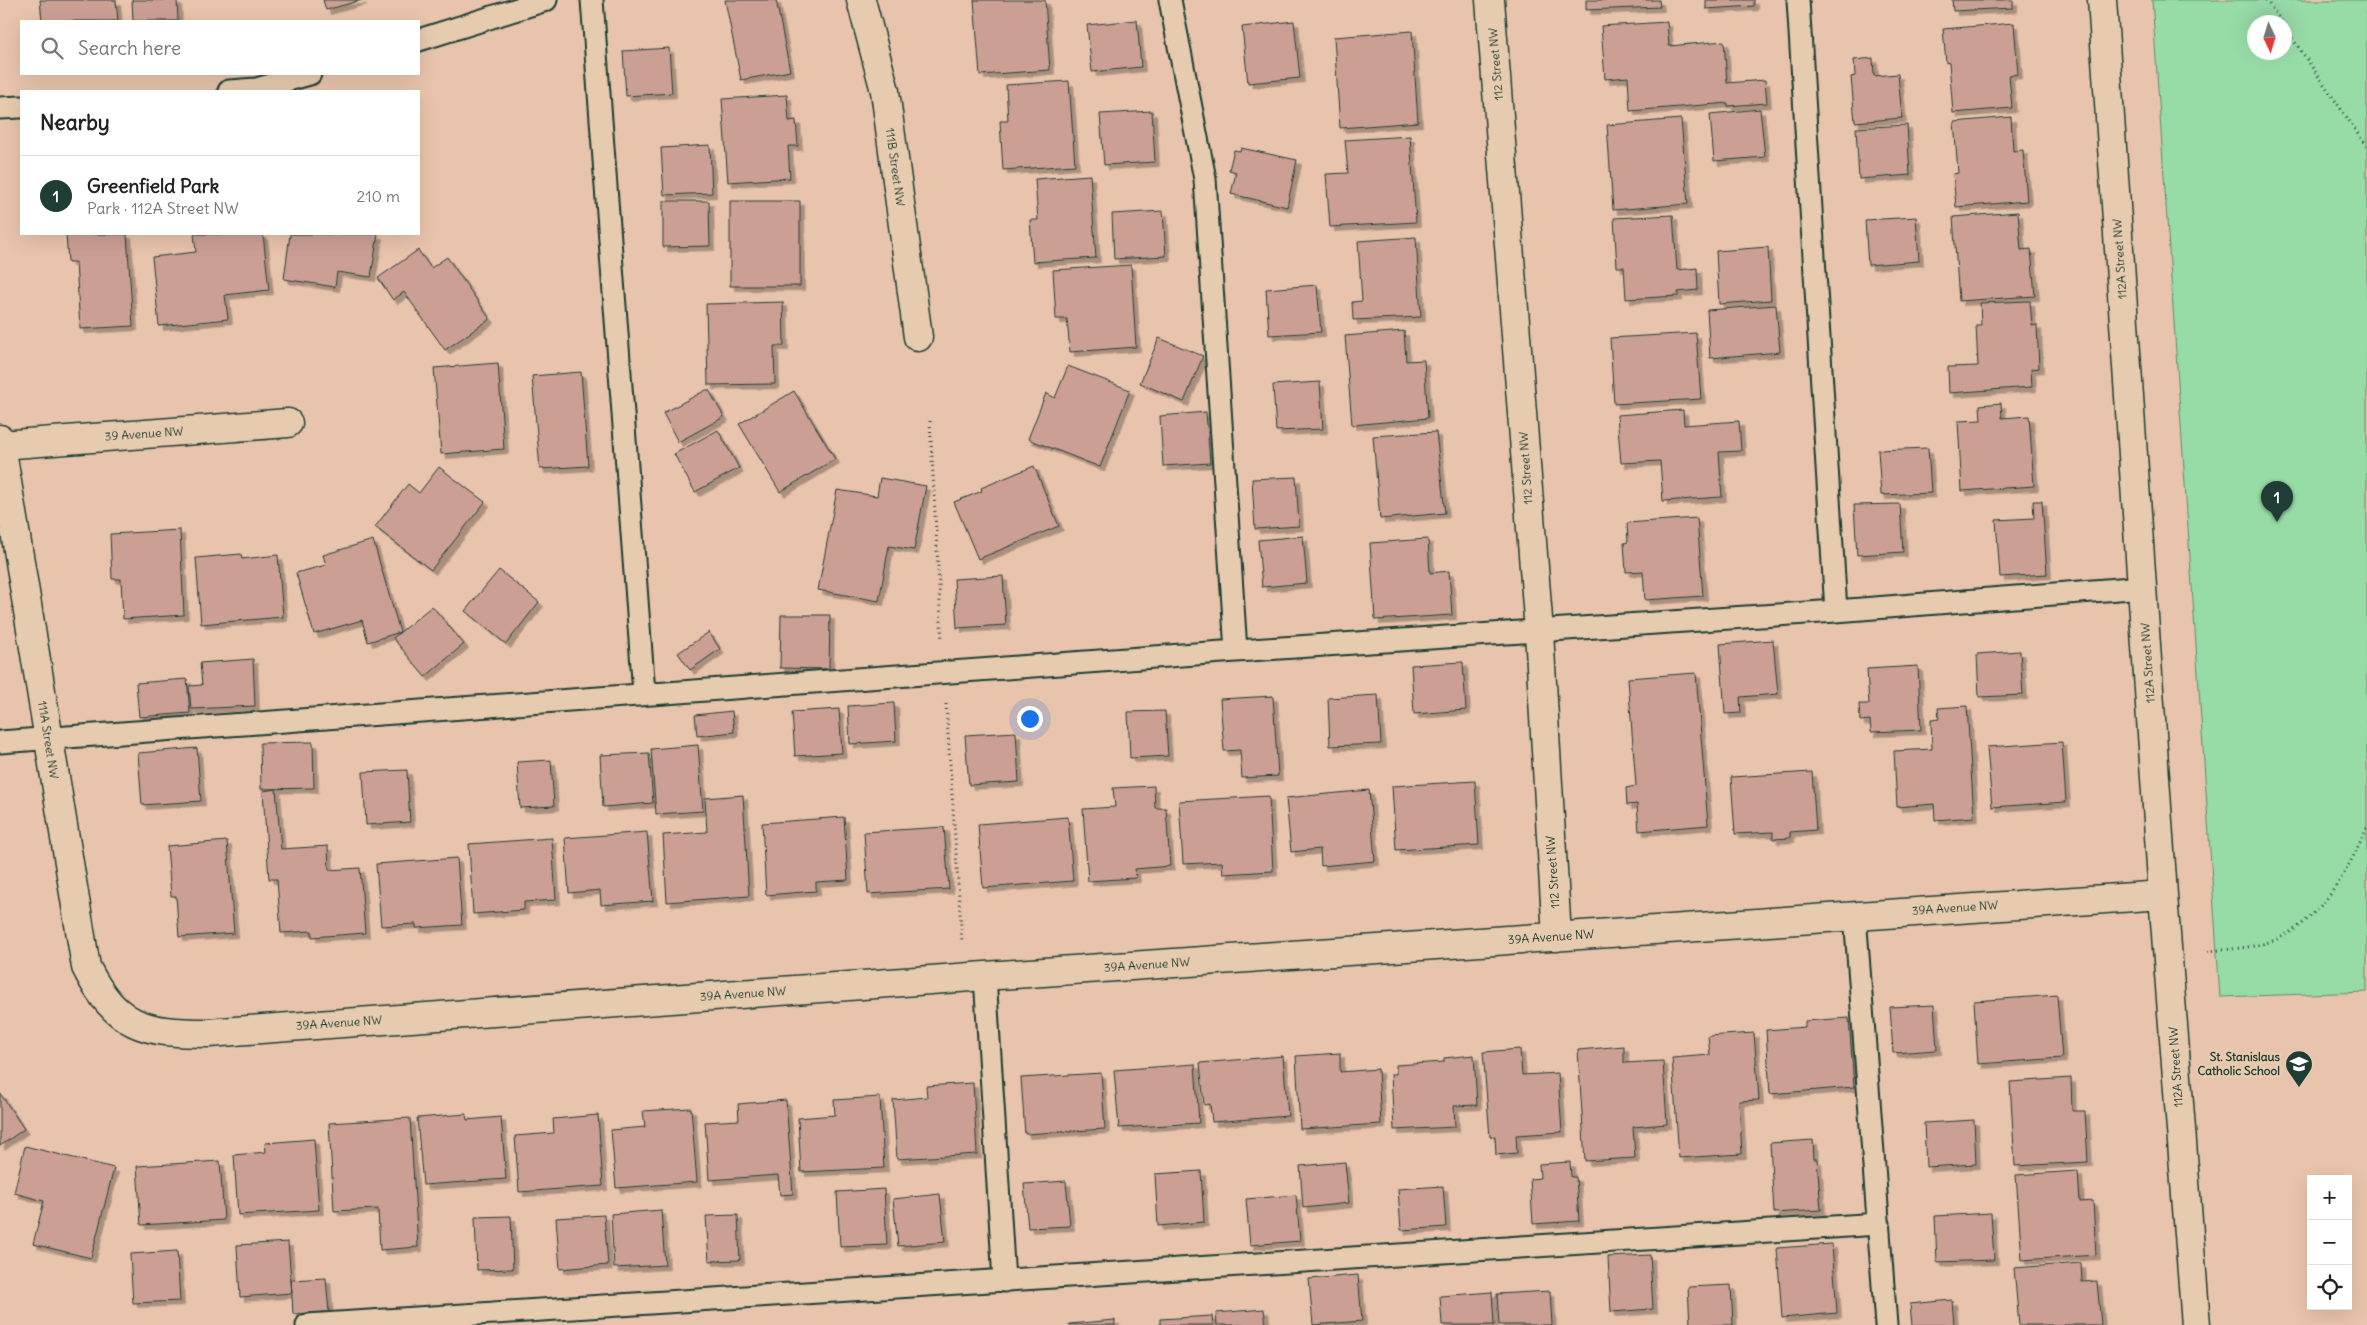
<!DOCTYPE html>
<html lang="en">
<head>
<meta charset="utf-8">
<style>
	:root { --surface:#fff; --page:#f6f6f6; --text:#222; --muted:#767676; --line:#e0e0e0; --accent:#1f3d34 }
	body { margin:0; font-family:Delius,sans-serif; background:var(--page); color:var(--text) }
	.controls { position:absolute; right:15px; bottom:15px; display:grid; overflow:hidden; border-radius:0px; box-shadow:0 5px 20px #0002 }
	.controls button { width:45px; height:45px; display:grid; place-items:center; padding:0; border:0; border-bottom:1px solid var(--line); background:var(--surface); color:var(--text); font:25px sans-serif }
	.compass { position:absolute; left:2247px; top:15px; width:45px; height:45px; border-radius:50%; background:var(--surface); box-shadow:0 5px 20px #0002; rotate:176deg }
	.you { position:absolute; left:1029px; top:718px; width:18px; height:18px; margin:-12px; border:4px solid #fff; border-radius:50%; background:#1a73e8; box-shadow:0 0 0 8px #1a73e833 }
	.badge { display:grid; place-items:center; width:32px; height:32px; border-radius:50%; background:var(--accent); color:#fff; font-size:16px; font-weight:700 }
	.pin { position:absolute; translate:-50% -41px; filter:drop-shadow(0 1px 2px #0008) }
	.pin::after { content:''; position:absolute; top:26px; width:18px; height:15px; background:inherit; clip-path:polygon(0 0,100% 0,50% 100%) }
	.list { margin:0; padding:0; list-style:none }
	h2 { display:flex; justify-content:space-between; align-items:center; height:65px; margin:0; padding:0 20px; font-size:21px }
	h2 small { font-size:16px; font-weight:400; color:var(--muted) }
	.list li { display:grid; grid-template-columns:32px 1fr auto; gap:15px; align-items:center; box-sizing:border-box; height:80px; padding:0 20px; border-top:1px solid var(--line) }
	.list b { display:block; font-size:19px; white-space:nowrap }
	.list p { margin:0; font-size:16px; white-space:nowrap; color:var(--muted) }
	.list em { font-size:16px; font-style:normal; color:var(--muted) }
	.icon { flex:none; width:28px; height:28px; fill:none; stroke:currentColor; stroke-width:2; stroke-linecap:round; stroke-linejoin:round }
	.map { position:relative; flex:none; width:2367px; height:1325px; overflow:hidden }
	.search { position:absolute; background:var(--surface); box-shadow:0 5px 20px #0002; left:20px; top:20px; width:400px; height:55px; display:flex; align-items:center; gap:12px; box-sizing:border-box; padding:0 18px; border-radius:0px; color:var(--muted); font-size:19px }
	.panel { position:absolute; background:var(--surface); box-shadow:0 5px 20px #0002; left:20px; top:90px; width:400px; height:145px; border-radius:0px }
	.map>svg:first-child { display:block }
</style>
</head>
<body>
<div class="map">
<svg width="2367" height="1325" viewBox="0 0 2367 1325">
	<defs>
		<filter id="shadow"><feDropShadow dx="4.5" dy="4.5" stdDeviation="0" flood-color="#0004"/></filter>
	</defs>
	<rect width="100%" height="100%" fill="#e9c4ac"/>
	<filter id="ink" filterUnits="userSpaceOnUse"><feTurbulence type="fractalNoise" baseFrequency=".02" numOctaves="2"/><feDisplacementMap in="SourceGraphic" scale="10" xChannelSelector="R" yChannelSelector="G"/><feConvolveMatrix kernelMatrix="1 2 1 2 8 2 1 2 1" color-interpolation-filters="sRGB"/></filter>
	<g filter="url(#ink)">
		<path fill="#97dba7" stroke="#5b8c6e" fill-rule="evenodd" d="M2152 0H2367V992L2220 997ZM2254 22H2284V52H2254Z"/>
		<path fill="#cc9f95" stroke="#1f3d34" filter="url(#shadow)" d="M40 0H116L118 21H42Z
			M132 0H177L178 21H133Z
			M323 0H362L326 10Z
			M725 0H776L790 71 741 80Z
			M974 0H1045L1050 70 980 75Z
			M1586 0H1659L1660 7 1586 10Z
			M1706 0H1754V6L1706 9Z
			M1952 0H2013V8L1953 11Z
			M1137 20 1141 67 1092 72 1087 25Z
			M1294 21 1300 78 1248 83 1242 27Z
			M1667 22 1669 46 1724 41 1727 83 1765 80 1767 103 1728 106V103L1630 111 1628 77 1605 79 1601 26Z
			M2014 23 2018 74 2009 75 2012 108 1953 113 1949 62 1946 63 1943 29Z
			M1412 31 1418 122 1340 128 1334 37Z
			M669 48 672 93 626 96 623 51Z
			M1873 58 1874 76 1898 74 1902 118 1855 122 1851 77 1855 76 1854 60Z
			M1069 81 1075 165 1003 170 1000 121H1008L1006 85Z
			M787 95 789 121 796 120 798 146H788L790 178 728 182 722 99Z
			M1760 109 1765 157 1714 161 1710 114Z
			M1152 111 1155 162 1104 165 1100 114Z
			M2011 117 2013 151 2023 150 2027 201 1956 207 1953 174 1958 173 1954 122Z
			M1681 119 1688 204 1613 210 1607 125Z
			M1907 125 1910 175 1859 179 1856 128Z
			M1410 136 1416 222 1330 227 1326 174 1348 173 1345 140Z
			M710 145 712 193 664 195 661 148Z
			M1241 148 1297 160 1287 207 1231 194 1236 172 1229 170 1234 150 1240 151Z
			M1090 175 1096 258 1033 262 1030 220H1038L1035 179Z
			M663 201H709L710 246 663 247Z
			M730 201H800V286H730Z
			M1163 211 1166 256 1114 259 1112 214Z
			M2018 212 2021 250 2031 249 2035 296 1959 301 1953 217Z
			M1673 215 1677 270 1697 268 1698 290 1678 292V296L1626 299 1624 267H1617L1614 218Z
			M1916 217 1919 261 1868 265 1865 220Z
			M66 234H127L133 326 80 329 76 262H68Z
			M194 234H263L269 290 225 295 228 319 159 326 152 257 196 252Z
			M290 234H378L371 277 337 272 335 287 284 279Z
			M1416 237 1421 317 1353 320 1352 302 1362 301 1358 241Z
			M1768 247 1771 300 1719 304 1716 251Z
			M418 250 431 268 447 257 490 319 445 350 404 292 393 300 378 278Z
			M1131 265 1136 347 1070 352 1067 319H1056L1053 270Z
			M1317 285 1321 332 1269 335 1266 289Z
			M2030 301 2032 326 2037 325 2039 368 2031 369 2032 387 1949 393 1948 367 1978 366 1976 325H1981L1980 303Z
			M783 302 784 346H774L775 384 708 385 706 304Z
			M1776 305 1780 352 1710 358 1707 310Z
			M1404 331 1406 361 1424 360 1428 418 1352 425 1345 336Z
			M1696 333 1701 399 1614 404 1610 338Z
			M1159 338 1203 356 1184 402 1140 383Z
			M498 363 504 449 441 454 434 368Z
			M1068 366 1130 390 1100 467 1028 439 1046 393 1055 398Z
			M581 372 588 466 540 469 532 376Z
			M1320 382 1323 429 1276 431 1273 385Z
			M706 390H709L724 417 678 442 663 413Z
			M794 391 835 459 780 492 739 424Z
			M2001 403 2002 418 2029 416 2034 486 1962 491 1958 421 1981 420 1980 405Z
			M1683 410 1684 425 1739 421 1741 451 1719 452 1722 497 1663 501 1660 461 1621 463 1617 415Z
			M1206 412 1210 463 1163 466 1160 416Z
			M718 430 739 468 695 492 674 454Z
			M1436 432 1445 513 1380 519 1373 436Z
			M1928 448 1931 493 1881 495 1878 450Z
			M1034 466 1059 526 978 559 954 502 982 491 981 488Z
			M439 467 485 502 431 570 375 527 408 484 419 493Z
			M1296 477 1299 526 1255 529 1252 479Z
			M880 478 926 486 914 550 889 546 879 601 818 590 837 490 877 496Z
			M2033 501H2042L2047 574 2000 577 1996 520 2034 518Z
			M1900 504 1903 552 1857 555 1854 505Z
			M1697 518 1703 596 1645 600 1643 571 1626 572 1624 543 1628 542 1627 523Z
			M180 530 184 615 123 619 121 579H112L110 534Z
			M1303 536 1307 583 1262 587 1258 540Z
			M1428 539 1430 573 1449 571 1452 615 1375 620 1370 543Z
			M373 540 400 632 368 642 362 620 314 634 296 573 326 565 323 555Z
			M241 554 242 559 278 555 283 617 201 624 196 558Z
			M499 570 539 602 506 644 465 611Z
			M1003 576 1006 625 957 628 954 579Z
			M432 606 464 644 425 677 393 638Z
			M781 615H830L829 669 780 668Z
			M709 632 720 649 690 670 678 653Z
			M1773 640 1778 694 1740 697 1741 713 1725 714 1720 644Z
			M2020 651 2023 695 1979 697 1977 654Z
			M253 659 255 706 191 709 189 686 202 685 200 663Z
			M1463 662 1466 710 1414 714 1411 665Z
			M1918 666 1921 730 1871 732 1870 720 1860 721 1859 704H1869L1867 669Z
			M1696 673 1708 825 1639 831 1637 804 1627 805 1626 788 1636 786 1628 678Z
			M187 679 190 713 139 717 136 683Z
			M1378 695 1381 744 1330 746 1328 698Z
			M1273 696 1278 776 1242 778 1240 750 1224 751 1220 699Z
			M894 703 896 741 850 744 848 706Z
			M1967 706 1974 817 1935 820 1934 804 1897 807 1894 751 1932 749 1931 720 1939 719 1938 708Z
			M839 709 842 753 795 756 792 712Z
			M732 711 734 732 697 736 695 715Z
			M1165 711 1168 756 1130 758 1128 712Z
			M1016 732 1019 782 969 785 965 735Z
			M313 742 314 788 261 789 260 743Z
			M2062 742 2066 802 1992 807 1987 747Z
			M698 745 703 811 656 814 651 749Z
			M197 748 201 801 142 805 138 753Z
			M649 753 653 803 603 807 600 755Z
			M551 760 554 806 520 808 517 762Z
			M407 770 410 822 366 825 363 772Z
			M1812 772 1816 830 1790 832V838L1773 839V832L1735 834 1731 777Z
			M1475 781 1479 845 1396 850 1392 786Z
			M1154 786 1155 808H1166L1170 866 1135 869 1136 878 1088 881 1083 809 1115 807 1113 788Z
			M276 789 281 849 328 846 329 870 360 868 365 933 312 937V931L281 933 277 879H269L263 791Z
			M1369 790 1375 861 1321 866 1320 849 1291 852 1286 798Z
			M743 795 749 896 667 902 663 835 707 832 705 798Z
			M1269 796 1273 871 1223 874 1222 862 1183 864 1179 801Z
			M844 817 848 880 816 882V891L766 895 762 823Z
			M1068 817 1073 881 983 888 978 824Z
			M944 827 949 889 868 894 864 832Z
			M647 832 653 901 601 905 600 890 569 893 565 838Z
			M552 838 556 900 524 902V910L473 914 469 844Z
			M227 841 234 933 179 937 176 896H171L167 846Z
			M457 858 462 925 416 928V924L381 926 376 864Z
			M2057 995 2062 1058 1978 1064 1974 1001Z
			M1934 1005 1937 1050 1893 1053 1890 1007Z
			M1849 1018 1854 1087 1770 1094 1766 1030 1805 1027V1021Z
			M1754 1033 1759 1100 1739 1101 1742 1154 1679 1158 1672 1058 1710 1055 1708 1036Z
			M1624 1046V1063L1663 1061 1667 1124 1633 1127 1635 1158 1585 1161 1578 1050Z
			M1520 1049 1522 1075 1558 1073 1562 1132 1516 1135 1517 1153 1496 1155 1495 1136 1490 1137 1483 1052Z
			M1340 1053V1072L1378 1069 1381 1124 1300 1129 1296 1056Z
			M1474 1055 1477 1105 1454 1106 1455 1127 1394 1130 1391 1074H1396V1065L1444 1062V1058Z
			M1283 1056 1288 1116 1212 1122 1210 1104 1204 1105 1200 1063Z
			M1195 1064 1199 1123 1119 1128 1114 1070Z
			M1101 1073 1105 1129 1025 1134 1021 1078Z
			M2071 1078 2072 1111H2085L2088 1162 2015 1166 2010 1082Z
			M973 1083 977 1154 897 1159 893 1100 927 1097 926 1086Z
			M0 1093 24 1129 0 1146Z
			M880 1097 884 1168 801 1172 798 1118 835 1115 834 1100Z
			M786 1100 793 1194 780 1195 778 1175 709 1180 705 1122 739 1120 738 1104Z
			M691 1108 697 1182 616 1188 611 1130 645 1127 643 1111Z
			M466 1114 467 1120 501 1117 506 1179 423 1185 417 1118Z
			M598 1115 603 1186 519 1192 515 1136 554 1133 553 1119Z
			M410 1118 418 1247 380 1250 378 1209 334 1211 329 1123Z
			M1974 1120 1976 1164 1926 1167 1924 1123Z
			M314 1139 319 1210 238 1215 234 1155 266 1152 265 1143Z
			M1813 1140 1814 1159H1817L1821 1210 1774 1213 1770 1143Z
			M25 1146 114 1168 91 1258 33 1244 44 1201 14 1193Z
			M220 1161 224 1220 141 1225 137 1166Z
			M1345 1162 1349 1203 1303 1208 1300 1166Z
			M1570 1162 1571 1177H1576L1579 1221 1533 1224 1530 1179 1540 1178 1539 1164Z
			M1201 1171 1204 1222 1158 1226 1155 1174Z
			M2078 1171 2080 1202 2093 1201 2096 1255 2022 1260 2016 1175Z
			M1066 1181 1070 1226 1028 1228 1024 1184Z
			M1443 1186 1446 1227 1401 1230 1398 1189Z
			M884 1189 887 1245 840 1247 837 1192Z
			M940 1194 945 1242 898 1246 893 1199Z
			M1296 1195 1300 1241 1250 1245 1246 1199Z
			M661 1210 665 1265 614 1268 611 1214Z
			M1991 1213 1994 1260 1937 1262 1935 1216Z
			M604 1215 608 1265 560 1269 556 1218Z
			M738 1215 740 1260 709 1261 706 1216Z
			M511 1216 513 1269 477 1270 475 1217Z
			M288 1242 292 1293 240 1297 237 1245Z
			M1832 1244 1837 1313 1782 1318 1777 1248Z
			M177 1251 180 1301 133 1303 130 1254Z
			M1650 1255 1653 1309 1611 1312 1608 1257Z
			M2081 1263 2082 1282 2097 1281 2101 1325H2019L2014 1268Z
			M1358 1275 1362 1321 1313 1325 1309 1279Z
			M326 1278 329 1312 293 1314 291 1280Z
			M1731 1285 1733 1325H1690L1688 1287Z
			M1550 1291 1552 1325H1499L1497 1294Z
			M1492 1292 1494 1325H1442L1440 1296Z
			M1952 1300 1954 1325H1912L1910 1304Z
			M1264 1309 1266 1325H1217L1216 1313Z
			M1212 1316 1213 1325H1160V1319Z
			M1115 1320V1325H1069V1324Z"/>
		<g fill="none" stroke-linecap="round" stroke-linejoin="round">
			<g stroke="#1f3d34" stroke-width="25">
				<path id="lane" d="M592 0 644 693
					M1798 0 1836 611
					M419 40 546 0
					M229 91 256 89 310 74
					M0 108 21 107
					M1236 651 1836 611 2144 587
					M0 742 1236 651 1205 179 1170 0
					M1855 915 1886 1325
					M985 976 1004 1281
					M307 1325 1879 1224"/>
			</g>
			<g stroke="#1f3d34" stroke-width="31">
				<path id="street" d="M861 0 885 91 918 337
					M1490 0 1539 632 1557 937
					M2102 0 2163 895 2196 1325
					M0 439 86 967C116 1027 144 1033 208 1033L985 976 2163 895
					M1 445 288 423"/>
			</g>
			<path stroke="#1f3d34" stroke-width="3" stroke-dasharray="1 4" stroke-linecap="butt" d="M2266 0 2282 22
				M2284 26 2367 147
				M930 421 942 640
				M946 704 962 942
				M2208 951C2230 949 2256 948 2277 939 2322 919 2348 871 2367 827"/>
			<use href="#lane" stroke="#e7cbae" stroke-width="21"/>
			<use href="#street" stroke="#e7cbae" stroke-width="28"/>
		</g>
	</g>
	<defs>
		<g id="school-pin" transform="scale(1.4375)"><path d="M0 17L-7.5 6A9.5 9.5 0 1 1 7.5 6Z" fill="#1f3d34" stroke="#e7cbae"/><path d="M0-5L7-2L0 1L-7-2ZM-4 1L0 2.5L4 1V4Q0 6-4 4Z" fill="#fff"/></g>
	</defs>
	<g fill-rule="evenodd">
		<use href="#school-pin" x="2299" y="1064"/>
	</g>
	<g text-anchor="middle" stroke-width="5" stroke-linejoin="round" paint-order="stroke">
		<g font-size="12" fill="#1f3d34" stroke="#e7cbae">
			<text transform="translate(1496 64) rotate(-95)" y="4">112 Street NW</text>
			<text transform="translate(895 167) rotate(82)" y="4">111B Street NW</text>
			<text transform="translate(2120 259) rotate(-94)" y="4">112A Street NW</text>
			<text transform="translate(144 434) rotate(-4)" y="4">39 Avenue NW</text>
			<text transform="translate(1526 468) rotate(-94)" y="4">112 Street NW</text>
			<text transform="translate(2148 663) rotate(-94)" y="4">112A Street NW</text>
			<text transform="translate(48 740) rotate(81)" y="4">111A Street NW</text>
			<text transform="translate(1553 872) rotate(-94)" y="4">112 Street NW</text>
			<text transform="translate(1955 908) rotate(-4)" y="4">39A Avenue NW</text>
			<text transform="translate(1551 937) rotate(-4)" y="4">39A Avenue NW</text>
			<text transform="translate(1147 965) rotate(-4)" y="4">39A Avenue NW</text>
			<text transform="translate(743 994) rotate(-4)" y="4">39A Avenue NW</text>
			<text transform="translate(339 1023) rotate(-4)" y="4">39A Avenue NW</text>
			<text transform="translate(2176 1067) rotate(-94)" y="4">112A Street NW</text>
		</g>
		<g font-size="12" font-weight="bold" fill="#1f3d34" stroke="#e7cbae" text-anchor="end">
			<text x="2280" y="1061">St. Stanislaus<tspan x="2280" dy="14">Catholic School</tspan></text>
		</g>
	</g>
</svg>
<div class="controls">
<button>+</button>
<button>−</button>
<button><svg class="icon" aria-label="locate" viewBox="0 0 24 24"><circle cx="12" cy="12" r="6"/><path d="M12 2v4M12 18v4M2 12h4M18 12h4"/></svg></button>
</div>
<svg class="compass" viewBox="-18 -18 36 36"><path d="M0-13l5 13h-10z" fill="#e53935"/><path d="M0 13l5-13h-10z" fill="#767676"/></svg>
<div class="you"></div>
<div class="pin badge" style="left:2277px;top:522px">1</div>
<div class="search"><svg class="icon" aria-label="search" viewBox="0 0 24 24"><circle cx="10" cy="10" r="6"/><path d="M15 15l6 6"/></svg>Search here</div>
<section class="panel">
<h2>Nearby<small></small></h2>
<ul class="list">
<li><span class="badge">1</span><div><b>Greenfield Park</b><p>Park · 112A Street NW</p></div><em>210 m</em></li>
</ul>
</section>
</div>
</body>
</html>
